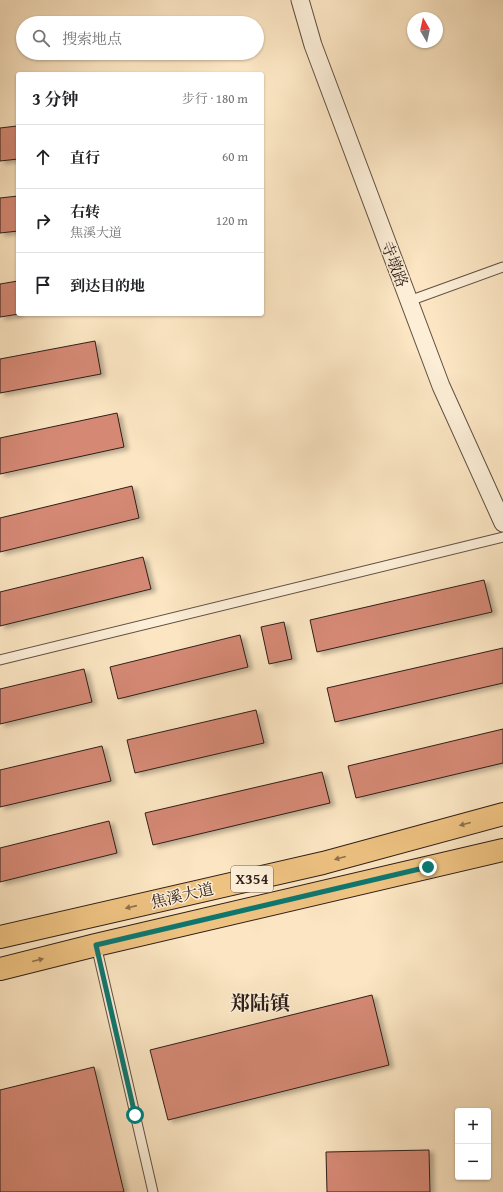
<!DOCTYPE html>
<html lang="zh">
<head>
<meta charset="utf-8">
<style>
	:root { --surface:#fff; --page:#f6f6f6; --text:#202124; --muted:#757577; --line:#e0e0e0 }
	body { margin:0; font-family:"Gentium Book Plus","Noto Serif SC",serif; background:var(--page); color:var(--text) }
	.controls { position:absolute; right:12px; bottom:12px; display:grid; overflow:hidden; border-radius:4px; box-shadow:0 1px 3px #0004 }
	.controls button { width:36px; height:36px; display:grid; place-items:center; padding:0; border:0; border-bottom:1px solid var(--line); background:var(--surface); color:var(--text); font:20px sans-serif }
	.compass { position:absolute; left:407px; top:12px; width:36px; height:36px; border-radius:50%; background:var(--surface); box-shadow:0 1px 3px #0004; rotate:351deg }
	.stop { position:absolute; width:12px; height:12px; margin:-9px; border:3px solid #0f766e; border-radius:50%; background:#fff }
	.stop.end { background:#0f766e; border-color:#fff; box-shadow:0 1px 4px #0008 }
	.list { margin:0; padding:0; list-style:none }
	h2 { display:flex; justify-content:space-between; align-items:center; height:52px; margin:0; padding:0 16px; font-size:17px }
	h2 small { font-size:13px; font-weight:400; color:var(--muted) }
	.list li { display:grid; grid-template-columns:26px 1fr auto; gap:12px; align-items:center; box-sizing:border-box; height:64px; padding:0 16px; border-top:1px solid var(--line) }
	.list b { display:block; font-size:15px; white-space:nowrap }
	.list p { margin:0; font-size:13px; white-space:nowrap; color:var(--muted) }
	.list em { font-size:13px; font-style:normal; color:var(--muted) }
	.icon { flex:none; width:22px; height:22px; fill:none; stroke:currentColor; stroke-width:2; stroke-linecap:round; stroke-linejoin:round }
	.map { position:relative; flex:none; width:503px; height:1192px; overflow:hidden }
	.search { position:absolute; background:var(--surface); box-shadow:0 1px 3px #0004; left:16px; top:16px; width:248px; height:44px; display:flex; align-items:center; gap:10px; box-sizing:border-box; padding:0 14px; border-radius:22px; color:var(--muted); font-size:15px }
	.panel { position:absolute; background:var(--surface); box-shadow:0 1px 3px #0004; left:16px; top:72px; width:248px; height:244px; border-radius:4px }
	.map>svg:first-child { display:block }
</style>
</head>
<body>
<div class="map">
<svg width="503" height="1192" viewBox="0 0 503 1192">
	<defs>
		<filter id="shadow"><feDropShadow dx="4.5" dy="2.5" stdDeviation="2" flood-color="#0004"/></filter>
	</defs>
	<rect width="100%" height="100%" fill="#fbe5c2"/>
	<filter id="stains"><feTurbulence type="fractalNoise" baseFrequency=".005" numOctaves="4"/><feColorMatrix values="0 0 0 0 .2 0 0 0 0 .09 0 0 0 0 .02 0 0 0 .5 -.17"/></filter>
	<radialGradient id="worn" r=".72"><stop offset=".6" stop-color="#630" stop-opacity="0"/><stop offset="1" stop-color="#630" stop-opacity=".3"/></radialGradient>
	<path fill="#d58974" stroke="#2f1f19" filter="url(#shadow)" d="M17 126 18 159 0 161V128Z
		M18 196V231L0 233V198Z
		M18 281V314H19L0 317V284Z
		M95 341 101 374 0 393V359Z
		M117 413 124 447 0 474V438Z
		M132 486 139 518 0 552V518Z
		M143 557 151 589 0 626V592Z
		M484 580 492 612 317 652 310 620Z
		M284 622 292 659 269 664 261 627Z
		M240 635 248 667 118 699 110 667Z
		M503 648V683L335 722 327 688Z
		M84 669 92 702 0 724V689Z
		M256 710 264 743 135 773 127 740Z
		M503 729V763L356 798 348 766Z
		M102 746 111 781 0 807V770Z
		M322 772 330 803 153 845 145 813Z
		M109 821 117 853 0 882V848Z
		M372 995 389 1065 168 1120 150 1050Z
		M94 1067 124 1192H0V1090Z
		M429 1150 430 1192H327L326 1152Z"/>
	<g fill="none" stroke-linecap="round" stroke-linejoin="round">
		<g stroke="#625043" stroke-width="11">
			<path id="lane" d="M409 301 503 267
				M0 660 503 537
				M96 945 153 1192"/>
		</g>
		<g stroke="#625043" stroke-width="19">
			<path id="street" d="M300 0 313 45 441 386 503 523"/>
		</g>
		<g stroke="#2f1f19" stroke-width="24">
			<path id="primary" d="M0 937 323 863 503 814
				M0 969 96 945 503 850"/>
		</g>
		<use href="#lane" stroke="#fceed7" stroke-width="9"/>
		<use href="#street" stroke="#fceed7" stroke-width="17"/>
		<use href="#primary" stroke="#eec281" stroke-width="22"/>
	</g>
	<defs><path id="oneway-solid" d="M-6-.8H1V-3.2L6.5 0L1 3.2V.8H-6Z"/></defs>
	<g fill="#8e704d">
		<use href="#oneway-solid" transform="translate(465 824) rotate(165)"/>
		<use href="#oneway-solid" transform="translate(340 858) rotate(165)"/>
		<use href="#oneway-solid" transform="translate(131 907) rotate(167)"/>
		<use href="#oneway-solid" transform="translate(38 960) rotate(-14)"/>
	</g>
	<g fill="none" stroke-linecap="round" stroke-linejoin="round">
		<path stroke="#0f766e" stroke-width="5" d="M135 1115 96 945 428 867"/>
	</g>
	<g text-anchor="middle" stroke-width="3" stroke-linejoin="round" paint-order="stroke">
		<rect fill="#fceed7" stroke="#6c5d52" stroke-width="1" x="231" y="866" width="42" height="26" rx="3"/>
		<g font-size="15" font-weight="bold" fill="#2f1f19">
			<text x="252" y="884">X354</text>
		</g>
		<g font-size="16" fill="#2f1f19" stroke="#fceed7">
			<text transform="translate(395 264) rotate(69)" y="6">寺墩路</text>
			<text transform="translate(182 895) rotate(-13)" y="6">焦溪大道</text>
		</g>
		<g font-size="20" font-weight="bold" fill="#2f1f19" stroke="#fceed7">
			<text x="260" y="1010">郑陆镇</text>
		</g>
	</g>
	<rect width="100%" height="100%" filter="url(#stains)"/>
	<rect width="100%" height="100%" fill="url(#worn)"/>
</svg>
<div class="controls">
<button>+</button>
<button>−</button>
</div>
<svg class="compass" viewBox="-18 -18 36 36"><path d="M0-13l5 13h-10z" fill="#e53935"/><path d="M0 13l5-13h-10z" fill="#757577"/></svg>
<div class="stop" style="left:135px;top:1115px"></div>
<div class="stop end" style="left:428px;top:867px"></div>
<div class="search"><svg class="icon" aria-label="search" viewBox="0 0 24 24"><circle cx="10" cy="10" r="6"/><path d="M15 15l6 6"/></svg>搜索地点</div>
<section class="panel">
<h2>3 分钟<small>步行 · 180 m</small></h2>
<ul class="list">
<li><svg class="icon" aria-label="ahead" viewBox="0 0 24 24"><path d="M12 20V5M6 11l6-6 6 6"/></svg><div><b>直行</b></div><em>60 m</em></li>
<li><svg class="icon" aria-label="right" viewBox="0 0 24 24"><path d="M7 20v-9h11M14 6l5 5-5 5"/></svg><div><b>右转</b><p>焦溪大道</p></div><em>120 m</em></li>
<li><svg class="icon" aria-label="arrive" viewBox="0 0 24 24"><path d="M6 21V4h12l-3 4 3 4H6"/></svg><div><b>到达目的地</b></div></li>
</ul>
</section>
</div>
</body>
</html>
